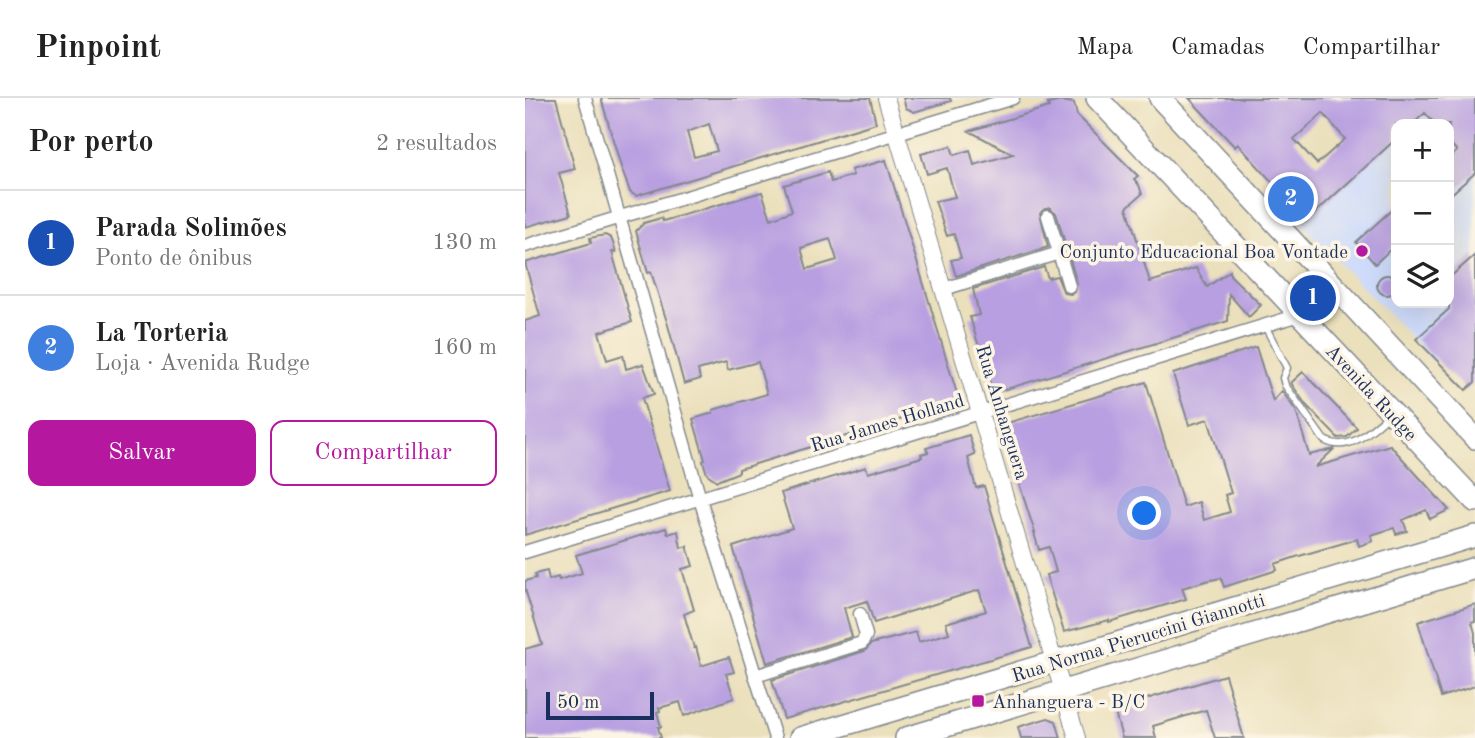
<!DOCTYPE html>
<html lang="pt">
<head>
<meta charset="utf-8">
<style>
	:root { --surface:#fff; --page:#f2f2f2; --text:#222; --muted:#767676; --line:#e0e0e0; --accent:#b5179e }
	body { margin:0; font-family:"Old Standard TT",serif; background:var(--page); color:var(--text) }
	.controls { position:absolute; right:21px; top:21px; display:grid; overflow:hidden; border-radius:14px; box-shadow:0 7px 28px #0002 }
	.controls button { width:63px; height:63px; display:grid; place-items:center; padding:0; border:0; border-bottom:2px solid var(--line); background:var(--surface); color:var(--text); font:35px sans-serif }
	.scale { position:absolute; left:21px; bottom:18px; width:108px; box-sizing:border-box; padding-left:7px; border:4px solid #1b2f5e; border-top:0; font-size:19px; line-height:24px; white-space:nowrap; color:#1b2f5e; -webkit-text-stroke:5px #fcf5e5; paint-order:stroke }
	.you { position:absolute; left:620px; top:416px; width:24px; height:24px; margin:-18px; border:5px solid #fff; border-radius:50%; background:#1a73e8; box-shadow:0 0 0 10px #1a73e833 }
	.badge { display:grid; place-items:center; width:46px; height:46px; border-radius:50%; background:var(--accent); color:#fff; font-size:23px; font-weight:700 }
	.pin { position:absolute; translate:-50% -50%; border:4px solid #fff; box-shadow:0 2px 7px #0006 }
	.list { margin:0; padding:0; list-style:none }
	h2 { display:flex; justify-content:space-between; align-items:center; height:91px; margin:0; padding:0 28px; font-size:30px }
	h2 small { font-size:23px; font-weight:400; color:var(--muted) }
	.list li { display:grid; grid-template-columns:46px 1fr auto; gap:21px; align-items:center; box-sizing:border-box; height:105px; padding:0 28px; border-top:2px solid var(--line) }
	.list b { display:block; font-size:26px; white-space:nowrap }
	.list p { margin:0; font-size:23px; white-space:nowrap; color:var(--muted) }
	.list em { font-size:23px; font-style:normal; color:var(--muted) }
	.actions { display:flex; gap:14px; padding:21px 28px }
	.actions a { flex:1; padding:16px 0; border:2px solid var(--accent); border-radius:14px; text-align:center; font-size:24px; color:var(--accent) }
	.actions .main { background:var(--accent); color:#fff }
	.icon { flex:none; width:38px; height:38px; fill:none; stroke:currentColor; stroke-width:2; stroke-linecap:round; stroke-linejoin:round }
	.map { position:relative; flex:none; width:950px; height:640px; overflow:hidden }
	header { display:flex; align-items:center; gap:42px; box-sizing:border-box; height:98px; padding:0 35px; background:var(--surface); border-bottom:2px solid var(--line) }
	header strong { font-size:33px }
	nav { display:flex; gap:38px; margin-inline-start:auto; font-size:24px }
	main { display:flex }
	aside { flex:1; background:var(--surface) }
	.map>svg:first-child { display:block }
</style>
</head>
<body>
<header>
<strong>Pinpoint</strong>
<nav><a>Mapa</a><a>Camadas</a><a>Compartilhar</a></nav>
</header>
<main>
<aside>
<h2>Por perto<small>2 resultados</small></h2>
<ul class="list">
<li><span class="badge" style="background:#1a4fb4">1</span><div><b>Parada Solimões</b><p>Ponto de ônibus</p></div><em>130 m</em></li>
<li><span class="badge" style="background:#3f7fe0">2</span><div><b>La Torteria</b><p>Loja · Avenida Rudge</p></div><em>160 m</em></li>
</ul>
<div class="actions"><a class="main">Salvar</a><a>Compartilhar</a></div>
</aside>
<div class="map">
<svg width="950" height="640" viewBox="0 0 950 640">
	<rect width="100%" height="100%" fill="#fcf5e5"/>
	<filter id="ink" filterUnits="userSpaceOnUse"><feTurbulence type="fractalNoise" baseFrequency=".0143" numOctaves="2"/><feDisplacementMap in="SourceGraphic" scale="14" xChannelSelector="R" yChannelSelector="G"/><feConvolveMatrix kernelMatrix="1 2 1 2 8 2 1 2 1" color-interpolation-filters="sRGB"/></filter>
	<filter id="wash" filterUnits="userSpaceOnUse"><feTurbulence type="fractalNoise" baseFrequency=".00686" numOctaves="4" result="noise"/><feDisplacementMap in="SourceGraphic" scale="28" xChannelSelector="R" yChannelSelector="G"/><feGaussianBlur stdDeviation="1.57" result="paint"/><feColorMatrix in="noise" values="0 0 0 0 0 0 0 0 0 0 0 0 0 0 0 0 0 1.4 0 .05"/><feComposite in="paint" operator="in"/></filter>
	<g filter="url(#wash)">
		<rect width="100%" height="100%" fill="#ebe0bc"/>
		<path fill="#cedbfa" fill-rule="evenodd" d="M867 0H911L950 43V226L909 263 753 101ZM871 26H924V205H871Z"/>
		<g id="blocks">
			<path fill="#b89fe1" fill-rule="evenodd" d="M0 0H31L50 71 34 75 46 116 0 129Z
				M76 0H345L351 25 111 98 105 94 96 69ZM184 26 192 53 169 59 162 34Z
				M378 0H425L426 3 389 14 381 10Z
				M664 0H950V75L924 98V61L932 53 924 44V26H910L900 15 888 26H871V41L780 124 755 98 758 96 713 46 710 49ZM798 15 820 41 792 66 769 41Z
				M536 3 549 5 552 17 613 78 609 81 614 87 617 96 602 109 625 184 671 170 682 189 705 173V177L736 207 724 219 704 196 703 223 475 293 466 289 445 219 454 217 448 191 519 169 523 180 532 178 539 195 546 196 550 194 552 185 531 115 524 109 517 112 515 115 523 149 431 178 426 162 436 160 429 136 422 138 410 103 430 99 422 70 402 76 396 56 426 48 429 57 445 52 449 67 488 56 444 33 524 9 523 6Z
				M361 62 433 299 429 305 214 371V374L192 383 182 376 178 363 180 362 168 321 188 315V312L242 296 233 264 203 272 201 264 173 272 175 281 159 286 143 227 126 174 123 175 111 133 119 125 136 120 138 123 237 94 246 121 267 113 259 87 303 74 306 84 328 77 326 72ZM305 141 312 162 282 171 276 150Z
				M871 108V146L850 166 831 144Z
				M80 137 86 140 88 145 91 154H87L107 224 74 234 82 262 98 257 101 271 118 266 129 296 117 300 145 393 0 437V223L15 218 0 165 66 145 65 140Z
				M950 157V284L941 292 891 241 924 211V180Z
				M852 187a10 10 0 1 1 20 0a10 10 0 1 1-20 0Z
				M731 249 748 303 757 293 771 313 784 357 809 351 790 369 865 347 924 412 905 421 901 412 878 422 882 433 871 436 869 430 846 437 848 443 834 448 832 441 771 459 750 466 752 472 699 489 696 480 681 483 657 490 661 501 584 524V522L539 534 521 477 531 474 524 449 514 452 509 435H510L477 332 482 325 621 284 659 409 674 404 679 422 705 414 700 397 706 395 683 321 664 327 648 276Z
				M778 274 832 330 822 339 813 340 781 307 766 285Z
				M444 337 450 357 443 360 451 390 459 388 507 549 259 621 247 582 340 553 346 546 391 534 394 544 424 535 421 525 461 513 454 492 349 525 342 503 319 510 327 539 242 565 208 449 267 430 256 395 341 369 343 375 397 359 396 356 403 354 401 350Z
				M141 430 143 436 153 433 156 450 162 448 168 468 157 471 169 512 159 516 169 550 171 549 176 568 204 559 209 574 201 576 209 600 159 618 155 604 134 610 135 613 132 614 136 629H133L136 640H0V551L17 546 0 491V483L11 480 10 476 22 473 24 482 33 479 34 482 57 475 51 457Z
				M950 506V523L947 524 950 535V588L916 599 893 524Z
				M700 577 719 640H690L681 612 628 628 631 640H597L589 611Z
				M523 620 531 623 536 640H496L493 629Z"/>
		</g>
	</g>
	<g filter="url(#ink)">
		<use href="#blocks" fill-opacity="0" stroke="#83888d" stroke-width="2"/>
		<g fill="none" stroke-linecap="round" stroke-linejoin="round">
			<g stroke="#83888d" stroke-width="9">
				<path id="service" d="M740 228 762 270 758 280 760 287 799 342C825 356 846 332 865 316"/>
			</g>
			<g stroke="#83888d" stroke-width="15">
				<path id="minor" d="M60 0 175 401 250 640
					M523 118 544 188
					M0 148 488 0
					M419 191 534 155
					M0 454 774 217
					M230 578 337 545 341 537 335 516"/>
			</g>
			<g stroke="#83888d" stroke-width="18">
				<path id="tertiary" d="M361 0 552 640"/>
			</g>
			<g stroke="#83888d" stroke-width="24">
				<path id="primary" d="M572 0 950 403
					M635 0 950 340
					M275 640 950 438
					M381 640 950 470"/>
			</g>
			<use href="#service" stroke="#fff" stroke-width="6"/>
			<use href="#minor" stroke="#fff" stroke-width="12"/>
			<use href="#tertiary" stroke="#fff" stroke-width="16"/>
			<use href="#primary" stroke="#fff" stroke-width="21"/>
		</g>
	</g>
	<g fill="#b5179e" stroke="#fcf5e5" stroke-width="2.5">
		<circle cx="837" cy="153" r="7"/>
		<rect x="446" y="596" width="14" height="14" rx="3.5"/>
	</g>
	<g text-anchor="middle" stroke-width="7" stroke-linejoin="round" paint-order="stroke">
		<g font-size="19" fill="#1b2f5e" stroke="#fcf5e5" text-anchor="end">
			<text x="823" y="160">Conjunto Educacional Boa Vontade</text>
			<text x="467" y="610" text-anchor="start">Anhanguera - B/C</text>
		</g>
		<g font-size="19" fill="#1b2f5e" stroke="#fcf5e5">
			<text transform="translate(847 294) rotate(47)" y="7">Avenida Rudge</text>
			<text transform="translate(478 314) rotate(73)" y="7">Rua Anhanguera</text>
			<text transform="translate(362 324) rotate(-17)" y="7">Rua James Holland</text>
			<text transform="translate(613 539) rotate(-17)" y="7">Rua Norma Pieruccini Giannotti</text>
		</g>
	</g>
</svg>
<div class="controls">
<button>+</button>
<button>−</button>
<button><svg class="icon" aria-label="layers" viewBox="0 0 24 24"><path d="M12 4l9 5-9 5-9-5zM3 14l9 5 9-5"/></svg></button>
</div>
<div class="scale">50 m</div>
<div class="you"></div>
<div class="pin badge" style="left:788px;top:200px;background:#1a4fb4">1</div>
<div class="pin badge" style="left:766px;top:101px;background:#3f7fe0">2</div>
</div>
</main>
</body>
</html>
